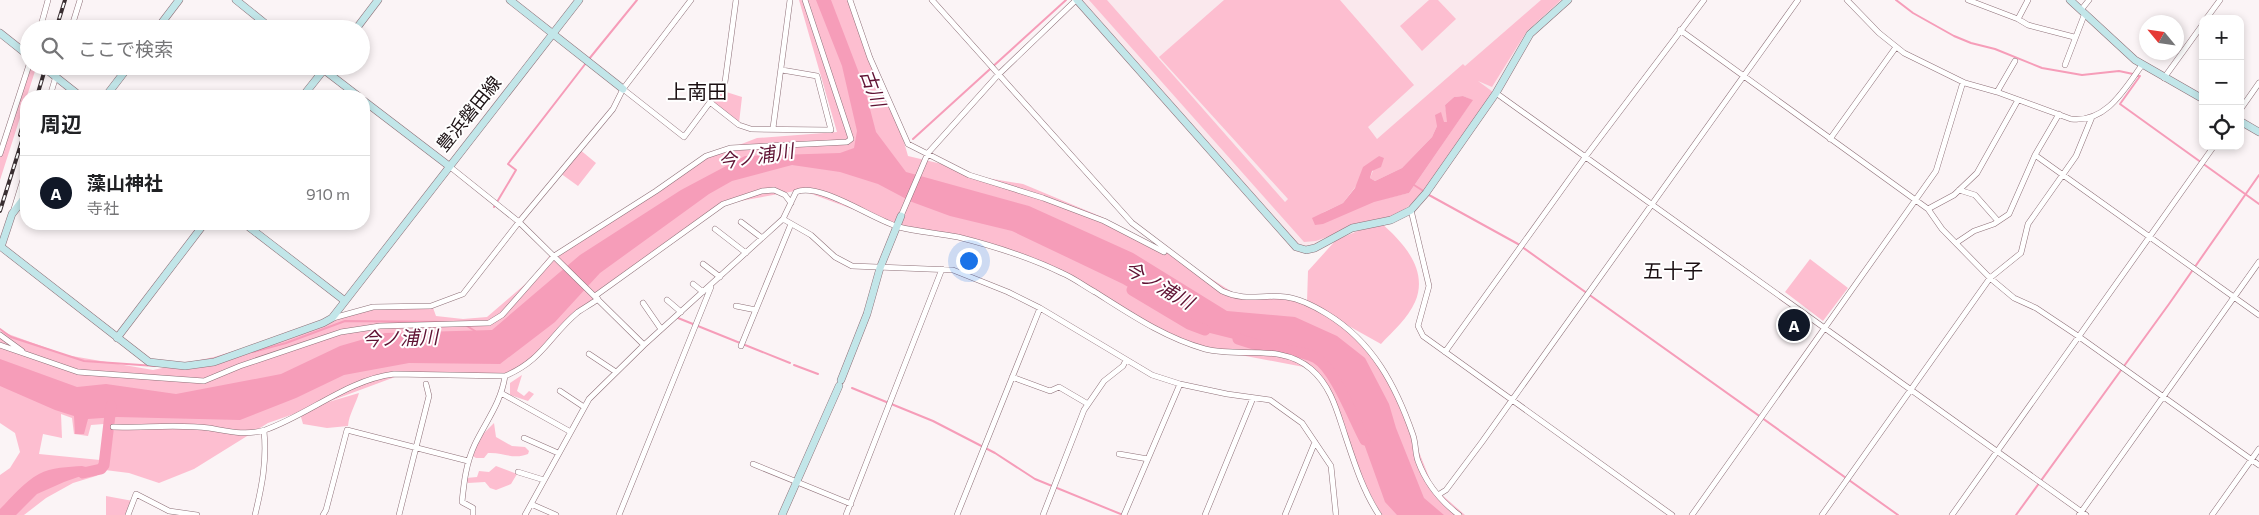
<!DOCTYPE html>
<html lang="ja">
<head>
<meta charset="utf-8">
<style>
	:root { --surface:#fff; --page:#f2f2f2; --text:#202124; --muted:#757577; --line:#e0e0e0; --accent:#111827 }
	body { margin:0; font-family:Commissioner,"Noto Sans JP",sans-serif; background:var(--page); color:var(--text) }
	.controls { position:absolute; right:15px; top:15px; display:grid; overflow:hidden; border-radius:10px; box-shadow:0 2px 8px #0003 }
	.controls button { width:45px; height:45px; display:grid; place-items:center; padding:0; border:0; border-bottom:1px solid var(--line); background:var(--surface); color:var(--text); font:25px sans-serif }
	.compass { position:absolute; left:2139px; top:15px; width:45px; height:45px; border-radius:50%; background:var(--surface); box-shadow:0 2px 8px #0003; rotate:299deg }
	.you { position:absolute; left:968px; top:260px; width:18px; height:18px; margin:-12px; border:4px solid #fff; border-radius:50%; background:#1a73e8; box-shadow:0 0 0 8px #1a73e833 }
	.badge { display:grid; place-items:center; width:32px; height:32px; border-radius:50%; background:var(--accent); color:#fff; font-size:16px; font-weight:700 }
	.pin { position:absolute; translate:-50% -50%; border:2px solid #fff; box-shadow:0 1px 5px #0006 }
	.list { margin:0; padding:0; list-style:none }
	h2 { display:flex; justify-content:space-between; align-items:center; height:65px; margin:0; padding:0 20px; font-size:21px }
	h2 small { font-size:16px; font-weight:400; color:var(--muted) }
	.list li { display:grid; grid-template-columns:32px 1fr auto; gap:15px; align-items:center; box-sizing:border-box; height:75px; padding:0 20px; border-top:1px solid var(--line) }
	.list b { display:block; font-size:19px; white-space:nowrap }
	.list p { margin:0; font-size:16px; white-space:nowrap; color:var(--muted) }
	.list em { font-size:16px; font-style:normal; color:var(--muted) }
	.icon { flex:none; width:28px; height:28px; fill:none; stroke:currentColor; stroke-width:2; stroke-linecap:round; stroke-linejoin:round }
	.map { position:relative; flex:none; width:2259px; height:515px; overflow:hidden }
	.search { position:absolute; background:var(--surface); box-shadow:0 2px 8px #0003; left:20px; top:20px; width:350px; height:55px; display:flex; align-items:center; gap:12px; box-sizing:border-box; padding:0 18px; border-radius:28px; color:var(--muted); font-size:19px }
	.panel { position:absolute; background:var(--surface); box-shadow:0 2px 8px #0003; left:20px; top:90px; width:350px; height:140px; border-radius:20px }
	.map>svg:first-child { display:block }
</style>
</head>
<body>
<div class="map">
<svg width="2259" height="515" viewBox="0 0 2259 515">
	<rect width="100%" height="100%" fill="#fbf4f6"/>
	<path fill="#fae8ed" d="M1077 0H1566L1530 34 1496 93 1411 210 1306 250 1296 247Z"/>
	<path fill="#fdbed0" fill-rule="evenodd" d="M799 0H849L904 142 908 156 946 165 969 175 1023 184 1102 217 1183 261 1237 295 1291 298 1307 302 1308 271 1336 240 1377 223 1354 227 1316 241 1304 242 1089 0H1107L1285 202 1288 199 1159 57 1224 0H1340L1414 85 1368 127 1377 139 1463 64 1465 66 1541 0H1561L1527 31 1492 87 1478 81 1493 92C1469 127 1421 212 1381 223 1403 242 1429 270 1415 302 1408 318 1393 331 1381 344L1329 315 1363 342 1391 382 1433 487 1465 515H1382L1358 473 1333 399 1309 368 1198 347 1152 326 1041 263 968 240 898 226 801 190 723 204 611 285 576 315 547 349 505 376 403 374 325 403 359 393C356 404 349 414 348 426L327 428 303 424 301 417 311 408 268 423 194 469 159 483 129 473 105 470 96 476 73 483 46 498 24 515H0V475L10 468 20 452 15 433 0 423V331L66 355 153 370 214 357 334 321 362 310 432 305 436 316 463 319 487 317 530 280 552 253 554 256 703 159 757 138 837 132ZM1463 96 1472 100 1470 104 1409 193 1322 213 1343 203 1379 156 1370 178 1375 181 1402 168 1432 137 1437 126 1448 122 1445 105 1454 97ZM61 414 72 418 74 434 88 436 91 425 104 424 100 460 39 454 43 434 62 438Z
		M1429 0H1438L1456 19 1422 51 1400 26Z
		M29 66 36 68 0 180V154Z
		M720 90 742 97 739 123 712 101Z
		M579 149 596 163 578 186 560 173Z
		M1810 259 1848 288 1823 321 1785 292Z
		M522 375 517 391 524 396 529 391 534 394 528 401 510 395V383Z
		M494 423 496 437 512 446 525 447 529 451 528 454C513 460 503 452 488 453L484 458H476L471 455 477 440Z
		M496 466 517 474 511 484 496 490 490 488 485 482 468 483 466 478 477 477 479 471 489 472Z
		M106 496 133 501 128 515H106Z"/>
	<path fill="#f69db9" d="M816 0H831L864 86 876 132 906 172 1029 206 1133 253 1227 311 1295 317 1337 336 1365 358 1389 404 1396 428 1424 498 1444 515H1397L1385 502 1358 427 1344 398 1332 378 1317 359 1303 353 1274 349 1202 331 1123 284 1012 231 950 216 912 202 878 184 840 172 792 165 732 181 709 194 600 273 555 322 500 364 409 363 344 375 296 398 240 420 117 417 88 419 84 434H75L74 416 55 410 0 386V359L77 387 106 384 176 394 281 374 340 346 385 333 492 330 580 255 681 190 745 156 840 153 854 148 857 131 842 66Z
		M1463 96 1473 100 1409 193 1374 202 1323 224 1315 225 1312 218 1343 203 1355 188 1363 167 1379 156 1384 158 1381 167 1372 171 1370 178 1375 181 1402 168 1432 137 1437 126 1435 115 1441 112 1444 122H1447L1445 105 1454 97Z
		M82 466 98 470 64 482 37 494 16 515H0V509C12 497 24 482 39 474 51 467 69 467 82 466Z"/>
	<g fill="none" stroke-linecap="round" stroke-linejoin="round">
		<path stroke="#f69db9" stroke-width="2" d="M1896 0 1913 13 1954 36 1971 43 1995 49 2042 68 2082 75 2119 71 2133 74
			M589 59 637 0
			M2137 76H2140L2120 104 2259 204
			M913 139 1066 0
			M1414 185 1425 192
			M1429 195 1518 244 1898 515
			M494 207 516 170 508 164 586 63
			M678 318 790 363
			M467 326 475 331
			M0 329 11 337 84 361 155 366
			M253 352 286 343 345 321 448 322
			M794 365 818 374
			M852 388 933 421 995 453 1035 479 1123 515
			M2016 515 2169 304 2259 175"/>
		<path stroke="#f69db9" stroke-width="11" d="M1132 290 1189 324 1205 330
			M1238 339C1250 343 1262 347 1275 349 1289 351 1303 351 1316 358 1335 369 1354 420 1365 440
			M83 473 101 469 104 465 111 406"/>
		<g stroke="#8e7078" stroke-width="6">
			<path id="street" d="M850 0 870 58 908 144 969 175 1043 198 1104 221 1164 252
				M932 0 1132 223 1222 291C1246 302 1262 294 1286 297 1301 299 1314 306 1327 314 1373 342 1396 386 1413 435 1416 444 1415 453 1418 461 1426 483 1442 502 1459 515
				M1847 0 1879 33 1904 53 1965 83 1997 92 2071 119C2106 123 2124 90 2142 65
				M1968 0 2018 19 2028 25 2074 37
				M2081 10 2089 0
				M2018 19 2028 0
				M2206 19 2220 0
				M40 29 48 0
				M71 29 80 0
				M1680 30 1928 209 1942 229 1990 278 2014 298 2036 308 2078 336 2259 465
				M2065 65 2085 13
				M2164 78 2203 24
				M623 89 684 137 725 82 736 0
				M1997 92 2015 61
				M1496 93 2086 515
				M50 96 59 66
				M711 103 739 125 751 129 831 130 817 76 782 70
				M2240 110 2259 83
				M773 128 790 0
				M1830 139 1896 47
				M0 154 29 65
				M2035 155 2259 315
				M449 166 519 222 644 345
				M1959 190 1975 195 1998 221
				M14 209 26 170
				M1928 209 1954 195 1977 173 2018 100
				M1411 210 1429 286 1418 326 1423 336 1672 515
				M901 216 928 153 998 75 1076 0
				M783 219 796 192C821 182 873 220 899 227 918 232 939 233 958 237 994 246 1029 257 1062 273 1074 278 1084 286 1095 292 1130 314 1165 338 1205 349 1240 358 1281 343 1311 369 1331 386 1337 411 1345 435 1354 462 1363 491 1379 515
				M741 222 762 238
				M715 229 746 253
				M1956 243 1974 231 1994 224 2009 214 2035 155 2059 114
				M703 264 720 277
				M693 284 703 292
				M595 296 723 204 762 191 774 190 785 195 791 203
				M667 300 681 312
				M643 303 661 329
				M736 306 756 310
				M333 318 373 307 431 306 463 294 519 222 613 109 623 89 691 0
				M0 335 22 351
				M0 345 78 372 204 381 240 366 341 332 380 326 489 323 502 315 554 256 656 191 706 156 730 148 847 142 851 139 805 0
				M741 346 791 224
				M1445 352 1586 156 1704 0
				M589 354 616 372
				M1012 377 1050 391 1059 387 1088 404
				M560 391 584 407
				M501 393 569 431
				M113 427C143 428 178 424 209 428 227 431 246 436 265 430 310 414 347 380 394 374L505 376C543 360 549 336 578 312 584 308 591 304 598 299
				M524 438 558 453
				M1119 454 1148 459
				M753 464 851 504
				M518 472 544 480
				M1438 495 1446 490 1482 442 1798 0
				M531 504 556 515
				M128 515 136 494 169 511 197 515
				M255 515C262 486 267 461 264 431
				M323 515 326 510 347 430 468 461
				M399 515 429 396 426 384
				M473 515V508L462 502C464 482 466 463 475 444 486 421 501 403 505 376
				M525 515 589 399 644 345 783 219 811 235 835 257 852 266 953 270 1008 292 1040 308 1152 375 1180 384 1227 394 1270 400 1302 423 1331 466 1336 515
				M619 515 711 287
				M846 515 942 269
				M957 515 1040 308
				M1043 515 1084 410 1104 381 1123 366 1126 360
				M1124 515 1180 384
				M1205 515 1253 398
				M1285 515 1315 442
				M1692 515 1936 171 1963 82
				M1822 515 1990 278 2021 253 2028 224 2076 156 2092 117
				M1952 515 2214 146
				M2079 515 2259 262
				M2212 515 2259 449"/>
		</g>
		<g stroke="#8e7078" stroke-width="8">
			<path id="secondary" d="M236 0 272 29
				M510 0 623 89
				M1077 0 1296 247 1306 250 1315 248 1352 228 1391 220 1411 210 1426 193 1496 93 1530 34 1568 0
				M2070 0 2135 60 2203 99
				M157 29 179 0
				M356 29 378 0
				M0 33 29 56
				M42 66 80 96
				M319 66 358 96
				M106 96 129 66
				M303 96 326 67
				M364 101 449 166
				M2240 121 2259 132
				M245 224 345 301
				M0 246 149 362 185 366 214 362 323 323 332 318 579 0
				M1 247 12 214 26 196
				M117 338 204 224
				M841 380 867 314 880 268 901 216
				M782 515 839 386"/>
		</g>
		<use href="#street" stroke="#fff" stroke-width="5"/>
		<use href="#secondary" stroke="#c2e6e9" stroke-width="7"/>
		<g stroke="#392e31" stroke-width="4">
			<path id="rail" d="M56 29 65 0
				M37 96 46 66
				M20 135 26 114
				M0 211 26 128"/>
		</g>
		<use href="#rail" stroke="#fff" stroke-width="2" stroke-dasharray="5.5" stroke-linecap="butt"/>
	</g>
	<g text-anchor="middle" stroke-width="4" stroke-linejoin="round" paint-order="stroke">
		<g font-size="18" fill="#1b1013" stroke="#fff">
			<text transform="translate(469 114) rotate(-51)" y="6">豊浜磐田線</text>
		</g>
		<g font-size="19" font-style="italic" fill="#5f1233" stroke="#fff">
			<text transform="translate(873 88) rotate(70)" y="7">古川</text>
			<text transform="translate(756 156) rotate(-9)" y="7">今ノ浦川</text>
			<text transform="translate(1159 285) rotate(30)" y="7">今ノ浦川</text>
			<text transform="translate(400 338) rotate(-2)" y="7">今ノ浦川</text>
		</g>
		<g font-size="20" fill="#1b1013" stroke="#fff">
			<text x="697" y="99">上南田</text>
			<text x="1673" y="278">五十子</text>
		</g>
	</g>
</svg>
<div class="controls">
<button>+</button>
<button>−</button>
<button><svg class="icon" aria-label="locate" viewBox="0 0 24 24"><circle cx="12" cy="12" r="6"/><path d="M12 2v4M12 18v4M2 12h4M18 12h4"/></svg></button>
</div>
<svg class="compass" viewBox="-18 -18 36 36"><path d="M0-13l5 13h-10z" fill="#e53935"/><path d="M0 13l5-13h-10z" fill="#757577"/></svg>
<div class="you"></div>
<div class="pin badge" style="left:1794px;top:325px">A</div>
<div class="search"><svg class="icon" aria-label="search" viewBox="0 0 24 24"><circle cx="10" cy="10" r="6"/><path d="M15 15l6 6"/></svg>ここで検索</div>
<section class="panel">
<h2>周辺<small></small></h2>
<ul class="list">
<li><span class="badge">A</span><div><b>藻山神社</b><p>寺社</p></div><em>910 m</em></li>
</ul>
</section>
</div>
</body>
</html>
